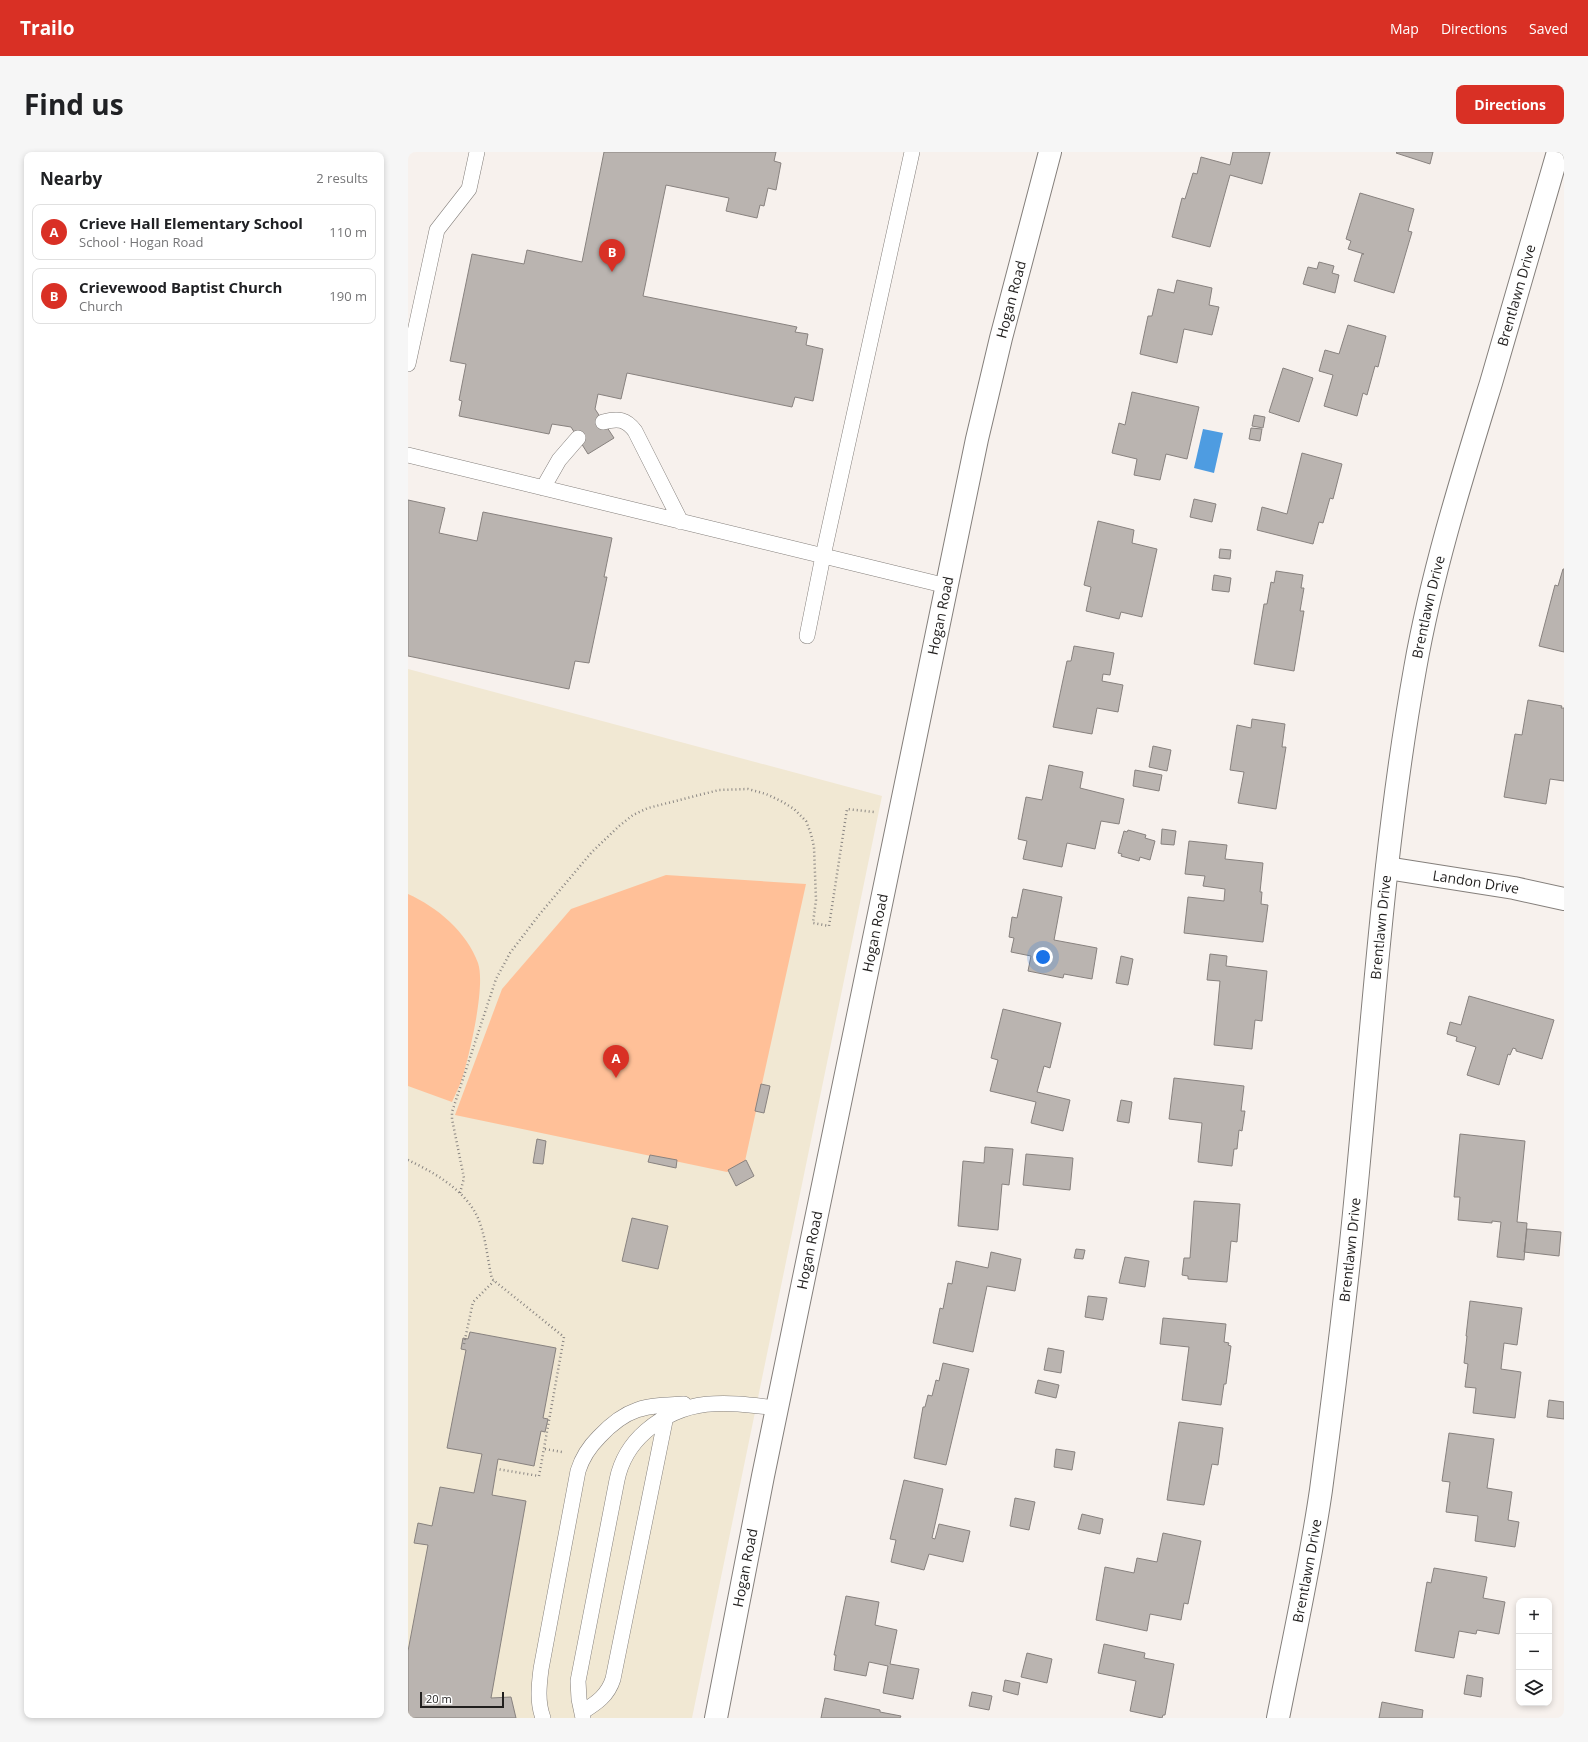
<!DOCTYPE html>
<html lang="en">
<head>
<meta charset="utf-8">
<style>
	:root { --surface:#fff; --page:#f6f6f6; --text:#202124; --muted:#757577; --line:#e0e0e0; --accent:#d93025 }
	body { margin:0; font-family:"Open Sans",sans-serif; background:var(--page); color:var(--text) }
	.controls { position:absolute; right:12px; bottom:12px; display:grid; overflow:hidden; border-radius:8px; box-shadow:0 2px 6px #0003 }
	.controls button { width:36px; height:36px; display:grid; place-items:center; padding:0; border:0; border-bottom:1px solid var(--line); background:var(--surface); color:var(--text); font:20px sans-serif }
	.scale { position:absolute; left:12px; bottom:10px; width:84px; box-sizing:border-box; padding-left:4px; border:2px solid #211f1e; border-top:0; font-size:11px; line-height:14px; white-space:nowrap; color:#211f1e; -webkit-text-stroke:3px #fff; paint-order:stroke }
	.you { position:absolute; left:635px; top:805px; width:14px; height:14px; margin:-10px; border:3px solid #fff; border-radius:50%; background:#1a73e8; box-shadow:0 0 0 6px #1a73e833 }
	.badge { display:grid; place-items:center; width:26px; height:26px; border-radius:50%; background:var(--accent); color:#fff; font-size:13px; font-weight:700 }
	.pin { position:absolute; translate:-50% -33px; filter:drop-shadow(0 1px 2px #0008) }
	.pin::after { content:''; position:absolute; top:21px; width:14px; height:12px; background:inherit; clip-path:polygon(0 0,100% 0,50% 100%) }
	.list { margin:0; padding:0; list-style:none }
	h2 { display:flex; justify-content:space-between; align-items:center; height:52px; margin:0; padding:0 16px; font-size:17px }
	h2 small { font-size:13px; font-weight:400; color:var(--muted) }
	.list li { display:grid; grid-template-columns:26px 1fr auto; gap:12px; align-items:center; box-sizing:border-box; height:56px; margin:0 8px 8px; padding:0 8px; border:1px solid var(--line); border-radius:8px }
	.list b { display:block; font-size:15px; white-space:nowrap }
	.list p { margin:0; font-size:13px; white-space:nowrap; color:var(--muted) }
	.list em { font-size:13px; font-style:normal; color:var(--muted) }
	.icon { flex:none; width:22px; height:22px; fill:none; stroke:currentColor; stroke-width:2; stroke-linecap:round; stroke-linejoin:round }
	.map { position:relative; flex:none; width:1156px; height:1566px; overflow:hidden; border-radius:8px }
	header { display:flex; align-items:center; gap:24px; box-sizing:border-box; height:56px; padding:0 20px; background:var(--accent); color:#fff }
	header strong { font-size:19px }
	nav { display:flex; gap:22px; margin-inline-start:auto; font-size:14px }
	.intro { display:flex; align-items:center; justify-content:space-between; box-sizing:border-box; height:96px; padding:0 24px }
	h1 { margin:0; font-size:28px }
	.button { padding:10px 18px; border-radius:8px; background:var(--accent); color:#fff; font-size:14px; font-weight:700 }
	main { display:flex; gap:24px; padding:0 24px }
	aside { flex:1; background:var(--surface); border-radius:8px; box-shadow:0 2px 6px #0003 }
	.map>svg:first-child { display:block }
</style>
</head>
<body>
<header>
<strong>Trailo</strong>
<nav><a>Map</a><a>Directions</a><a>Saved</a></nav>
</header>
<div class="intro"><h1>Find us</h1><a class="button">Directions</a></div>
<main>
<aside>
<h2>Nearby<small>2 results</small></h2>
<ul class="list">
<li><span class="badge">A</span><div><b>Crieve Hall Elementary School</b><p>School · Hogan Road</p></div><em>110 m</em></li>
<li><span class="badge">B</span><div><b>Crievewood Baptist Church</b><p>Church</p></div><em>190 m</em></li>
</ul>
</aside>
<div class="map">
<svg width="1156" height="1566" viewBox="0 0 1156 1566">
	<rect width="100%" height="100%" fill="#f7f1ed"/>
	<path fill="#f1e8d3" d="M0 517 474 644 284 1566H0Z"/>
	<path fill="#ffc098" d="M258 723 398 732 337 1009 319 1020 47 963 94 837 163 757Z
		M0 742C29 755 59 780 70 811 78 834 61 906 53 930 50 937 47 943 44 950L0 934Z"/>
	<path fill="#4e9ce1" d="M795 277 815 281 806 321 786 316Z"/>
	<path fill="#bab4b0" stroke="#88827f" d="M196 0H368L366 9 373 11 368 38 360 36 356 54 352 53 349 66 318 59 321 46 258 33 235 144 389 175 387 180 400 182 398 193 415 197 405 249 387 245 384 255 219 221 213 247 190 242 187 257 206 286 180 302 163 275 144 272 141 282 51 264 54 249 51 248 58 212 42 209 64 102 116 112 119 98 174 110Z
		M825 0H862L854 32 822 23 802 95 764 85 774 46 777 47 785 21 789 22 793 5 822 13Z
		M989 0H1025L1022 12 988 1Z
		M952 41 1006 57 1000 79 1004 80 986 141 946 129 954 102H956L940 97 943 89 938 87Z
		M911 110 926 114 924 121 931 123 927 141 895 132 900 115 909 117Z
		M769 128 804 136 801 153 811 155 804 183 776 177 769 211 732 202 740 164H744L750 137 766 141Z
		M940 173 978 184 970 215 967 214 959 243 955 241 949 264 916 254 925 223 911 219 917 198 931 202Z
		M875 216 905 226 891 270 861 260Z
		M724 240 791 255 779 307 758 302 752 328 726 323 729 307 704 301 711 271 717 273Z
		M846 263 857 265 855 276 844 274Z
		M843 276 854 277 852 289 841 287Z
		M894 301 934 312 925 347 922 346 915 371 911 370 905 392 849 378 854 355 879 362Z
		M786 347 808 352 804 370 782 365Z
		M0 348 37 356 31 381 69 389 75 360 204 386 196 425H199L181 511 167 509 161 537 0 504Z
		M690 369 726 378 724 391 749 397 734 465 713 460 711 467 678 459 683 435 676 433Z
		M812 397 823 398 822 407 811 406Z
		M1155 417H1156V500L1131 494 1147 433 1150 434Z
		M868 419 895 423 893 436H896L892 459H896L886 519 846 512 856 452H859L863 430 866 431Z
		M806 423 823 426 821 440 804 438Z
		M666 494 706 501 702 523 695 522 694 529 715 533 710 560 689 556 684 582 645 575 659 509H663Z
		M1120 548 1154 554 1153 556H1156V629L1142 627 1138 652 1096 645 1107 582 1114 583Z
		M844 567 877 572 874 595H878L868 657 830 651 836 620 822 618 829 573 843 576Z
		M745 594 763 598 759 619 741 615Z
		M641 613 675 620 672 636 716 647 711 672 693 669 687 697 659 691 654 715 615 707 619 689 610 687 618 645 634 648Z
		M727 618 754 623 751 639 725 634Z
		M754 677 768 679 766 693 753 692Z
		M720 678 738 683 737 686 747 689 742 708 732 705 731 709 713 704 714 702 710 701 716 679 719 680Z
		M781 689 819 693 817 707 855 711 852 740H854L853 752 860 753 855 790 776 781 780 745 816 749 817 737 795 734 797 724 777 722Z
		M615 737 654 745 646 788 689 796 684 827 656 822 655 826 620 819 623 804 603 800 606 786 601 785 604 765 609 766Z
		M802 802 819 804 818 814 859 819 854 869 847 868 844 897 806 893 812 829 799 828Z
		M713 804 725 807 720 833 708 831Z
		M1061 844 1146 868 1134 907 1108 899V897L1105 896 1102 903 1100 902 1091 933 1059 923 1068 895 1048 889 1049 885 1039 882 1042 870 1053 873Z
		M595 857 653 871 642 916 636 914 629 940 662 948 655 979 623 971 628 950 582 939 590 908 583 906Z
		M766 926 836 934 833 959H837L834 979 831 978 829 997H826L824 1014 790 1010 794 971 761 967Z
		M353 932 362 934 356 961 347 959Z
		M713 948 724 950 721 971 709 969Z
		M1052 982 1117 989 1109 1070 1119 1071 1116 1108 1089 1105 1093 1070 1084 1069V1071L1050 1068 1052 1045H1046Z
		M129 987 138 989 135 1012 125 1011Z
		M577 995 605 997 601 1033 594 1032 590 1078 550 1074 555 1009 576 1011Z
		M618 1002 665 1006 662 1038 615 1033Z
		M242 1003 269 1008 268 1016 240 1010Z
		M338 1008 346 1024 328 1034 320 1018Z
		M786 1049 832 1052 829 1090 823 1089 819 1130 780 1127V1124L774 1123 776 1106H782Z
		M224 1066 260 1074 250 1117 214 1109Z
		M1119 1077 1153 1080 1151 1104 1116 1100Z
		M668 1097 677 1098 675 1107 666 1106Z
		M583 1100 613 1107 607 1139 579 1134 565 1200 525 1191 532 1156 535 1157 540 1131 544 1132 548 1109 580 1116Z
		M717 1105 741 1109 737 1135 711 1131Z
		M680 1144 699 1146 695 1168 677 1165Z
		M1062 1149 1114 1156 1109 1193 1096 1191 1093 1217 1113 1220 1107 1266 1065 1261 1068 1236 1057 1235 1060 1212 1056 1211 1059 1184H1058Z
		M755 1166 818 1172 816 1190 821 1191 820 1193 823 1194 818 1232H816L813 1253 774 1248 781 1195 752 1192Z
		M62 1180 148 1196 135 1266 140 1267 137 1280 133 1279 126 1314 90 1307 84 1343 118 1349 83 1546 103 1545 108 1566H0V1499L20 1393 6 1391 10 1371 24 1374 32 1335 66 1341 74 1302 39 1296 58 1198 53 1197 55 1186 60 1187Z
		M640 1196 656 1199 653 1221 636 1218Z
		M535 1211 561 1217 538 1313 506 1306 515 1255H517L520 1243 524 1244 528 1228 531 1229Z
		M630 1228 651 1233 648 1246 627 1241Z
		M1141 1248 1156 1250V1267L1139 1265Z
		M771 1270 815 1276 810 1313 804 1312 796 1353 759 1348Z
		M1041 1281 1086 1287 1079 1336 1104 1340 1100 1368 1111 1370 1107 1395 1067 1389 1070 1364 1038 1360 1042 1330 1034 1329Z
		M648 1297 667 1300 664 1318 646 1315Z
		M496 1328 535 1337 524 1386 527 1387 531 1372 562 1379 555 1410 521 1402 516 1418 483 1410 488 1388 482 1387Z
		M607 1346 627 1350 621 1378 602 1374Z
		M674 1362 695 1367 692 1382 670 1377Z
		M755 1381 793 1389 780 1452 776 1451 773 1468 742 1462 739 1479 688 1468 697 1415 726 1421 729 1406 749 1410Z
		M1026 1416 1079 1425 1075 1446 1097 1450 1091 1482 1069 1478 1068 1482 1051 1479 1046 1506 1007 1499 1019 1430 1023 1431Z
		M438 1444 471 1450 467 1473 489 1478 482 1512 511 1517 505 1547 475 1541 480 1514 461 1510 458 1524 426 1518 428 1503H426Z
		M696 1492 737 1501 736 1506 766 1512 757 1563H755L754 1566 722 1559 728 1529 690 1521Z
		M619 1501 644 1507 639 1531 613 1525Z
		M1059 1523 1075 1526 1073 1545 1056 1542Z
		M597 1528 612 1531 610 1543 595 1539Z
		M564 1540 584 1544 581 1558 561 1554Z
		M417 1546 472 1558V1560L493 1564 492 1566H413Z
		M974 1550 1015 1558 1014 1566H971Z"/>
	<g fill="none" stroke-linecap="round" stroke-linejoin="round">
		<g stroke="#847f7b" stroke-width="16">
			<path id="service" d="M0 212 29 78 61 37 69 0
				M195 270C210 266 218 267 227 279L273 370
				M0 303 539 434
				M135 336 151 308 170 286
				M399 484 415 404 504 0
				M174 1560C189 1551 200 1543 205 1527L258 1264
				M135 1566C129 1550 131 1533 133 1517L170 1319C174 1306 181 1295 191 1285 219 1255 236 1254 276 1252
				M175 1566 171 1547 170 1529 209 1328C213 1308 222 1293 238 1279 279 1244 319 1250 369 1256"/>
		</g>
		<g stroke="#847f7b" stroke-width="24">
			<g id="minor">
				<path id="s1" d="M979 716 1106 736 1156 747"/>
				<path id="s2" d="M308 1566 355 1324 569 287 593 186 642 0"/>
				<path id="s3" d="M870 1566C885 1490 902 1414 913 1338 924 1256 934 1173 943 1091 963 900 973 707 1007 517 1024 420 1054 325 1083 231 1106 154 1127 77 1150 0"/>
			</g>
		</g>
		<path stroke="#898582" stroke-width="2.5" stroke-dasharray="1 3" stroke-linecap="butt" d="M0 1008C25 1020 56 1037 69 1064 78 1083 79 1106 84 1127L156 1185 131 1324 89 1317
			M52 1041 56 1026 44 967V960L88 827 102 801 131 763 183 701 211 674 225 663 240 656 311 638 340 637 358 642 373 649 386 657 398 669 403 682 406 695 408 748 405 771 421 774 439 657 466 660
			M56 1192 65 1150 86 1129
			M137 1297 154 1300"/>
		<use href="#service" stroke="#fff" stroke-width="15"/>
		<use href="#minor" stroke="#fff" stroke-width="22"/>
	</g>
	<g text-anchor="middle" stroke-width="3" stroke-linejoin="round" paint-order="stroke">
		<g font-size="14" fill="#211f1e" stroke="#fff">
			<text dy="5" stroke="none"><textPath href="#s3" startOffset="1446">Brentlawn Drive</textPath></text>
			<text dy="5" stroke="none"><textPath href="#s2" startOffset="1449">Hogan Road</textPath></text>
			<text dy="5" stroke="none"><textPath href="#s3" startOffset="1122">Brentlawn Drive</textPath></text>
			<text dy="5" stroke="none"><textPath href="#s2" startOffset="1125">Hogan Road</textPath></text>
			<text dy="5" stroke="none"><textPath href="#s1" startOffset="90">Landon Drive</textPath></text>
			<text dy="5" stroke="none"><textPath href="#s3" startOffset="798">Brentlawn Drive</textPath></text>
			<text dy="5" stroke="none"><textPath href="#s2" startOffset="801">Hogan Road</textPath></text>
			<text dy="5" stroke="none"><textPath href="#s3" startOffset="474">Brentlawn Drive</textPath></text>
			<text dy="5" stroke="none"><textPath href="#s2" startOffset="477">Hogan Road</textPath></text>
			<text dy="5" stroke="none"><textPath href="#s2" startOffset="153">Hogan Road</textPath></text>
			<text dy="5" stroke="none"><textPath href="#s3" startOffset="150">Brentlawn Drive</textPath></text>
		</g>
	</g>
</svg>
<div class="controls">
<button>+</button>
<button>−</button>
<button><svg class="icon" aria-label="layers" viewBox="0 0 24 24"><path d="M12 4l9 5-9 5-9-5zM3 14l9 5 9-5"/></svg></button>
</div>
<div class="scale">20 m</div>
<div class="you"></div>
<div class="pin badge" style="left:208px;top:926px">A</div>
<div class="pin badge" style="left:204px;top:120px">B</div>
</div>
</main>
</body>
</html>
